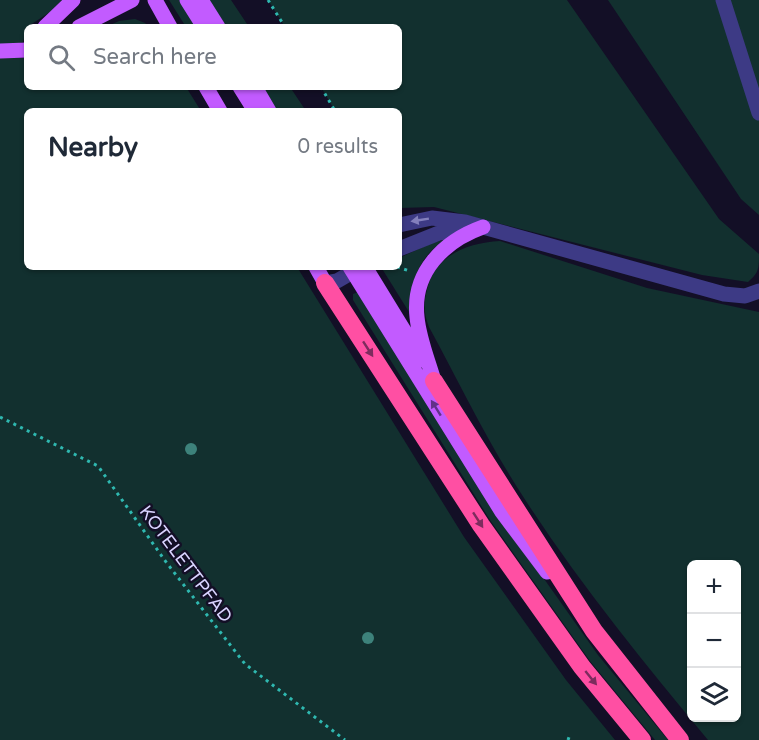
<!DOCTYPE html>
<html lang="en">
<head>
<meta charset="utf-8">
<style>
	:root { --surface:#fff; --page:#f6f6f7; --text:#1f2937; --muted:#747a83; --line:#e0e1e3 }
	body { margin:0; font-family:"Varela Round",sans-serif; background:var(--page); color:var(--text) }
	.controls { position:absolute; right:18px; bottom:18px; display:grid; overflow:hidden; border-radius:9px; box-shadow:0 2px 4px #0004 }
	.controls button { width:54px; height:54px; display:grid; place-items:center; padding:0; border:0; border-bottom:2px solid var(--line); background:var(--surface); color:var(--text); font:30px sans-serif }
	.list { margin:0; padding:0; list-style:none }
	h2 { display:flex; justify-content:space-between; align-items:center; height:78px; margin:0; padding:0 24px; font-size:26px }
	h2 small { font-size:20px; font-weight:400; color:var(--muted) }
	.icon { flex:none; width:33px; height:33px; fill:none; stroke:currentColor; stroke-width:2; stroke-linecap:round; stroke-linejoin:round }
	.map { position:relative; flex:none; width:759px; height:740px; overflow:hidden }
	.search { position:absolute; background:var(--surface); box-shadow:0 2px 4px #0004; left:24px; top:24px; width:378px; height:66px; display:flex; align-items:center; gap:15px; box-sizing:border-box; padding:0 21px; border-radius:9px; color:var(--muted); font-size:22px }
	.panel { position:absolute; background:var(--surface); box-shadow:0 2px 4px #0004; left:24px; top:108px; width:378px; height:162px; border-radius:9px }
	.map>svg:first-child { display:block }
</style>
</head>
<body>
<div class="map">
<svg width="759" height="740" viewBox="0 0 759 740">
	<rect width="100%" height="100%" fill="#130f26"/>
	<path fill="#12302f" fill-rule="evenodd" d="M0 0H62L50 12 27 27 23 42 0 48Z
		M169 0H181L197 27H186Z
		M209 0H231L249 27H226Z
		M268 0H567L719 219 759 254C759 268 759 273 748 282L702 275 434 207 399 208V111H335L321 87H399V27H285Z
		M608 0H759V215L741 199Z
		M135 19 145 23 149 27H106L119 21Z
		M0 58H27V87H186L201 111H27V267H297L464 537 566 680 615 740H0Z
		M262 87H290L306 111H277Z
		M448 239C420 252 410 283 409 312L381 267H399V258L432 243Z
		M500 241 647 288 759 312V740H708C643 662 579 583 524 498 488 443 460 384 429 327 424 314 423 304 427 290 435 255 467 243 500 241ZM692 564H736V718H692Z
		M358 292 498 514 598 655 668 740H655L590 661 490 520 353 300V294Z"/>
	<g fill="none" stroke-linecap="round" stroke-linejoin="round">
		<path stroke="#2fb8b0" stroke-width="3" stroke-dasharray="3 4.5" stroke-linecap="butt" d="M268 0 285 27
			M321 87 335 111
			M397 267 410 271
			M0 417 98 466 166 562 245 664 345 740
			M568 740 569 737"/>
		<path stroke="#3d3a85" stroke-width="15" d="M723 0 759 113
			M399 225 432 218 465 222 724 294 745 296 759 291
			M399 249 439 233 467 228
			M325 283 337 281 361 267"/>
		<path stroke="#c25bff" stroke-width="15" d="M155 0 170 27
			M187 0 204 27
			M201 0 218 27
			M45 27 73 0
			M79 27 132 0
			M0 51 27 50
			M206 87 220 111
			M240 87 255 111
			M255 87 269 111
			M316 267 325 283
			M350 267 502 512 547 572
			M365 267 422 360
			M434 381C428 360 419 339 417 317 412 272 444 241 483 227"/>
		<path stroke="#ff4fa3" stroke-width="18" d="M325 283 481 525 582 667 642 740
			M434 381 594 631 680 740"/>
	</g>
	<g fill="#3d827b">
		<circle cx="191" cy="449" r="6"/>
		<circle cx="368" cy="638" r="6"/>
	</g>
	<defs><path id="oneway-solid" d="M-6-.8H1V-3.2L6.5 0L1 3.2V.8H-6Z" transform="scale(1.5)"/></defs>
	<use fill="#837fbc" href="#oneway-solid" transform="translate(420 220) rotate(171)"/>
	<g fill="#7d2c5e">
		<use href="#oneway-solid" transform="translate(368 349) rotate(57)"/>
		<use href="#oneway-solid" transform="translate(478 520) rotate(57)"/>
		<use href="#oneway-solid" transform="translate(591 678) rotate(51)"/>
	</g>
	<use fill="#623188" href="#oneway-solid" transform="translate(436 408) rotate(-122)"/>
	<g text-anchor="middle" stroke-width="5" stroke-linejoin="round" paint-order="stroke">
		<g font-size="18" fill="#d9d4ff" stroke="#130f26">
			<text transform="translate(186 564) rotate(53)" y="6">KOTELETTPFAD</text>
		</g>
	</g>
</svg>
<div class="controls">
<button>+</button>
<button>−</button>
<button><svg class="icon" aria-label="layers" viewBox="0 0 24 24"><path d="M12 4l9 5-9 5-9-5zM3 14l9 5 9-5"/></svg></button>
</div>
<div class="search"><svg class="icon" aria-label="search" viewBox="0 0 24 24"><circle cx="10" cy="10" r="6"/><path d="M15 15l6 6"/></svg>Search here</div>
<section class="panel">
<h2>Nearby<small>0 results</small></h2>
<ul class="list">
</ul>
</section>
</div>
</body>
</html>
